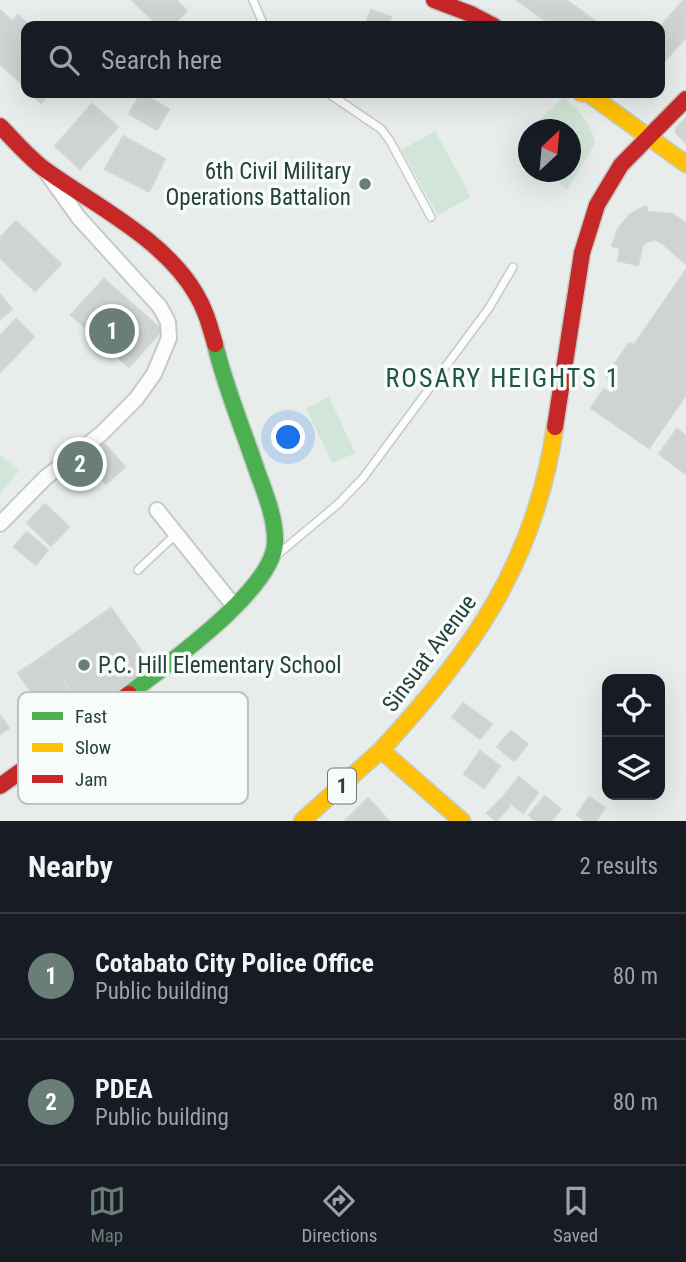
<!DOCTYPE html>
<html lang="en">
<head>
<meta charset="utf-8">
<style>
	:root { --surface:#171b24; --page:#242831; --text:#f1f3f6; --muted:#9ea1a6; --line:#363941; --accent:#697e78 }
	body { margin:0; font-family:"Roboto Condensed",sans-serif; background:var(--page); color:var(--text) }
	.controls { position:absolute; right:21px; bottom:21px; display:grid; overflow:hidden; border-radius:14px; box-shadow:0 7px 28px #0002 }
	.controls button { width:63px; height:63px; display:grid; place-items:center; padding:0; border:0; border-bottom:2px solid var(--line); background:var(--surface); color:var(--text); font:35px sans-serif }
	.compass { position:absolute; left:518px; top:119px; width:63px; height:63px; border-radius:50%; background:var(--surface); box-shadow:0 7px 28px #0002; rotate:26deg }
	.you { position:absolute; left:289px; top:438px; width:24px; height:24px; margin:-18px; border:5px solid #fff; border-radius:50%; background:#1a73e8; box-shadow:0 0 0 10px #1a73e833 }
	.badge { display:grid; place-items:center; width:46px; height:46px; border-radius:50%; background:var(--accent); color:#fff; font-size:23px; font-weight:700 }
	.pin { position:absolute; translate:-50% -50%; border:4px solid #fff; box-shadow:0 2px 7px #0006 }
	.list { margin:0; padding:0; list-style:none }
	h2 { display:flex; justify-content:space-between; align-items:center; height:91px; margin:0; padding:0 28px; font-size:30px }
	h2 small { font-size:23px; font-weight:400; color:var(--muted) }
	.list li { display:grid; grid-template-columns:46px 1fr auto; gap:21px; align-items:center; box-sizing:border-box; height:126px; padding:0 28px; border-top:2px solid var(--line) }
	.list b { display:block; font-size:26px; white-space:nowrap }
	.list p { margin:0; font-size:23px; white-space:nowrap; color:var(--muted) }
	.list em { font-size:23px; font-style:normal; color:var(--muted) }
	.icon { flex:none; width:38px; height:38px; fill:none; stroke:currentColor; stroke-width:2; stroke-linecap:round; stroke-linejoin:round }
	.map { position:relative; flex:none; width:686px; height:821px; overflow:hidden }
	.search { position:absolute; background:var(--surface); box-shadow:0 7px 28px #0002; left:21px; right:21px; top:21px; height:77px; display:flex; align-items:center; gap:18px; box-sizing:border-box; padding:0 24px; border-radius:14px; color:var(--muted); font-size:26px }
	.sheet { height:343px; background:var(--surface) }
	nav { display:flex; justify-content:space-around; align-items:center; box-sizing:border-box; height:98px; border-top:2px solid var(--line); background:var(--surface); font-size:19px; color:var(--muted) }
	nav a { display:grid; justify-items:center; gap:4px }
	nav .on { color:var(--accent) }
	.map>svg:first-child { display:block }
</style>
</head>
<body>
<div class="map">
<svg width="686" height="821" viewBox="0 0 686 821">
	<rect width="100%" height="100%" fill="#e8edeb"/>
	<path fill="#d1e6d8" d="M563 97C578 109 593 125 595 144L567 190 550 172H570V130H529Z
		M435 131 471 197 438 215 401 150Z
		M329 397 355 453 332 463 306 408Z
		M0 454 19 471 0 494Z"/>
	<path fill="#cfd4d2" stroke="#d1d6d4" stroke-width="2" d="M132 0H176L187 11 172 26H159Z
		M517 0H566L602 26H553Z
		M684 0H686V37L663 63 660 60V27Z
		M0 10 12 21 18 15 30 26H26V88L0 64Z
		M371 10 391 17 388 26H365Z
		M31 93H50L41 103Z
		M141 93 169 109 157 130 129 114Z
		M92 104 118 127 80 169 55 146Z
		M686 118V143L676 133V128Z
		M123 136 165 159 149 192 105 169Z
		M646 206 648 212 672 214 686 223V264L663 244 654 239 643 244 638 265 618 261 620 248 612 246 618 229 630 214Z
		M16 221 61 264 35 291 0 258V238Z
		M686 270V395L649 448 591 408 604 389 612 394 618 385 606 377 629 343 634 345Z
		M104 279 162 330 129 367 71 315Z
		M0 294 12 309 0 319Z
		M16 319 34 337 0 372V336Z
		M677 429 686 436V474L659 454Z
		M101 440 125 467 106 484 82 456Z
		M45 504 69 527 51 546 27 523Z
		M27 532 48 550 36 565 14 547Z
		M111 608 155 670 90 716 46 654Z
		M45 655 78 704 52 722 18 673Z
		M463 703 492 724 480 739 452 717Z
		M0 715 9 728 0 734Z
		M511 731 528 744 514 761 497 747Z
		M480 751 500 766 484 788 464 774Z
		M519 777 538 793 523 813 503 797Z
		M545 796 561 809 551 821H535L529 815Z
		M503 797 510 806 496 821 487 813Z
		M589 797 605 808 596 821H585L577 815Z
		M368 798 389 821H345Z"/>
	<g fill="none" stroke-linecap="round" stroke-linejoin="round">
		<g stroke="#c5cac8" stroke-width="10">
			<path id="lane" d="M253 0 264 26
				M328 93 381 129 390 141 431 217
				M277 555 338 504 363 478 489 308 513 267
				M138 570 176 534"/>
		</g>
		<g stroke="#c5cac8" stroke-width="18">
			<path id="street" d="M157 510 234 606
				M0 524 45 478 101 434 136 399 154 374 169 338 168 322 160 307 79 218 47 173"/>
		</g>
		<g stroke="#c3cbc8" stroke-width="19">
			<path id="fast" d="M129 694C166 665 273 590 275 543 276 519 265 493 257 471 243 429 225 387 215 344"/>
		</g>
		<g stroke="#c3cbc8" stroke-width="19">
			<path id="slow" d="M581 93 589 94 686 164
				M381 750C472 652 535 563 555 427
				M302 821 381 750 462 821"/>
		</g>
		<g stroke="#c3cbc8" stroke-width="19">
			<path id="jam" d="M434 0 471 14 494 26
				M0 126C15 141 30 159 47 171 96 206 165 240 196 294 206 310 210 327 215 344
				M555 427 582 253 597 205 621 165 686 99
				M0 786 129 694"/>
		</g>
		<use href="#lane" stroke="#fcfcfc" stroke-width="7"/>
		<use href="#street" stroke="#fcfcfc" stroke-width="14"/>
		<use href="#fast" stroke="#4caf50" stroke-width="16"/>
		<use href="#slow" stroke="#ffc107" stroke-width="16"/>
		<use href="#jam" stroke="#c62828" stroke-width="16"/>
	</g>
	<g fill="#697e78" stroke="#f7fbf9" stroke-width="2.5">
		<circle cx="365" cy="184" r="7"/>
		<circle cx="84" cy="665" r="7"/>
	</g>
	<g text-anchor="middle" stroke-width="7" stroke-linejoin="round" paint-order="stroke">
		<rect fill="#f7fbf9" stroke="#637a73" stroke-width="2" x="328" y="768.5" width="28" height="35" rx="5"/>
		<g font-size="21" font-weight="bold" fill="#24423a">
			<text x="342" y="793">1</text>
		</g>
		<g font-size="23" fill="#24423a" stroke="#f7fbf9" text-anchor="end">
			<text x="351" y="179">6th Civil Military<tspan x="351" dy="26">Operations Battalion</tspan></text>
			<text x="98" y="673" text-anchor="start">P.C. Hill Elementary School</text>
		</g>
		<g font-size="23" fill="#24423a" stroke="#f7fbf9">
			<text transform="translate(429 653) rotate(-53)" y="8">Sinsuat Avenue</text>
		</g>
		<g font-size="26" letter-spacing="2" fill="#1f5548" stroke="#f7fbf9">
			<text x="503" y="387">ROSARY HEIGHTS 1</text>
		</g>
	</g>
	<rect x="18" y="692" width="230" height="112" rx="10" fill="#f7fbf9" stroke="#b8c4c0" stroke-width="2"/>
	<rect x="32" y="712" width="31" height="8" fill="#4caf50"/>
	<rect x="32" y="743" width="31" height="9" fill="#ffc107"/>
	<rect x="32" y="775" width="31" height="8" fill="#c62828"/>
	<g font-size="19" fill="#24423a">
		<text x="75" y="723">Fast</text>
		<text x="75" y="754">Slow</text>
		<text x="75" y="786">Jam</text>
	</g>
</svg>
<div class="controls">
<button><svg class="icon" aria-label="locate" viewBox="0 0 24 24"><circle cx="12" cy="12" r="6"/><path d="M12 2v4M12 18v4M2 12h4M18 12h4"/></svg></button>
<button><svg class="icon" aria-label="layers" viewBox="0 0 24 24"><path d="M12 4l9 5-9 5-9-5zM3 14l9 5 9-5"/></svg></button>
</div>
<svg class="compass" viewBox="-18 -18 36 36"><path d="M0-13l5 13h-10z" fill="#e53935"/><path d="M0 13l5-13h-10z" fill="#9ea1a6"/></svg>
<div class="you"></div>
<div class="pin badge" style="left:112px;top:331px">1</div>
<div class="pin badge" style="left:80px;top:464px">2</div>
<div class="search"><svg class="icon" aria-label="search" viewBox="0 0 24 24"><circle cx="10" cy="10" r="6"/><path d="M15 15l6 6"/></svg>Search here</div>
</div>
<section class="sheet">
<h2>Nearby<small>2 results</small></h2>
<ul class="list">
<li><span class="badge">1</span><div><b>Cotabato City Police Office</b><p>Public building</p></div><em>80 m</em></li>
<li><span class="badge">2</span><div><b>PDEA</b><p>Public building</p></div><em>80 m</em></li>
</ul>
</section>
<nav>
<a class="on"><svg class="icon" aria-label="map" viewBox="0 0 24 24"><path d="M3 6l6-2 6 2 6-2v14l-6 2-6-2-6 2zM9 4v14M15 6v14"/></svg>Map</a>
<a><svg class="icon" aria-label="directions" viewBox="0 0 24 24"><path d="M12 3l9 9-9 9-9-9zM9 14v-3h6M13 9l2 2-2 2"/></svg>Directions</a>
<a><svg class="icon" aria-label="saved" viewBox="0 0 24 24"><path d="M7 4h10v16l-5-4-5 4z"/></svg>Saved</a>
</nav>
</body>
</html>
